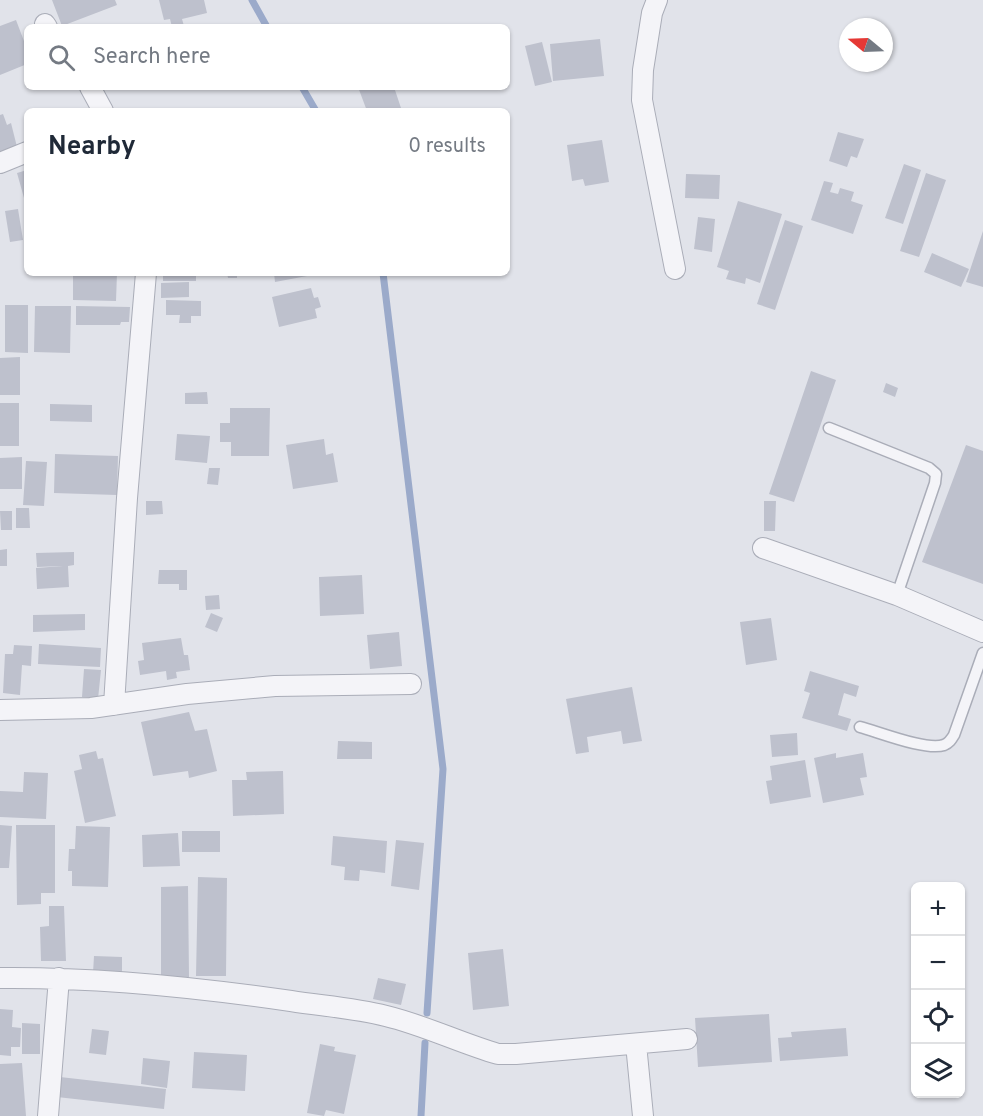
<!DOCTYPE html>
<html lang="en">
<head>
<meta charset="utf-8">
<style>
	:root { --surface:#fff; --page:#f2f2f3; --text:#1f2937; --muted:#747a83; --line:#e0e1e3 }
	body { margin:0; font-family:Overpass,sans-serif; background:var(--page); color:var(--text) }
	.controls { position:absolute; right:18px; bottom:18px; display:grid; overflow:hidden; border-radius:9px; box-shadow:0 2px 4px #0004 }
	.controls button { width:54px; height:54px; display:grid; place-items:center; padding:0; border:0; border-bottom:2px solid var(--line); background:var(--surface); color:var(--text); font:30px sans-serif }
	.compass { position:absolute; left:839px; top:18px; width:54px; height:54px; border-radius:50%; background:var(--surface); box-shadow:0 2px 4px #0004; rotate:289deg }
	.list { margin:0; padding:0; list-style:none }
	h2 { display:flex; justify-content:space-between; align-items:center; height:78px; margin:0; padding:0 24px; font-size:26px }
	h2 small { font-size:20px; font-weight:400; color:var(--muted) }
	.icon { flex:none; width:33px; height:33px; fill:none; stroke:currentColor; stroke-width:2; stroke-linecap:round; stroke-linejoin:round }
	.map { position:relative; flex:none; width:983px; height:1116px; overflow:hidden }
	.search { position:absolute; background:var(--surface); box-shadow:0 2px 4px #0004; left:24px; top:24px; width:486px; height:66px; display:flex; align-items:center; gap:15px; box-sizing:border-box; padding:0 21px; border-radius:9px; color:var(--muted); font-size:22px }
	.panel { position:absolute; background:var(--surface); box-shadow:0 2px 4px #0004; left:24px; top:108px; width:486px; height:168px; border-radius:9px }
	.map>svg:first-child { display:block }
</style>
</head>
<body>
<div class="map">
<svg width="983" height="1116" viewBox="0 0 983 1116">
	<rect width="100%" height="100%" fill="#e1e3ea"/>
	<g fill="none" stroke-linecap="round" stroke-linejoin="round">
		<path stroke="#9baaca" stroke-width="7" d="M252 0 267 27
			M302 87 316 111
			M383 273 443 769 427 1013
			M421 1116 425 1043"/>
	</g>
	<path fill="#bec1cd" d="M52 0H115L117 5 62 26Z
		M159 0H204L207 13 182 19 184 26 172 27 170 19 164 20Z
		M16 20 27 49V64L0 75V26Z
		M600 39 604 76 553 81 550 44Z
		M542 42 552 82 535 86 525 46Z
		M358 87H371L372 89 394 87 402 111H367Z
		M3 114 7 125 11 123 17 147 0 152V115Z
		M838 132 864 139 857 158 851 156 847 167 829 161Z
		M602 140 609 182 585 186 583 179 572 181 567 145Z
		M904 164 921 170 903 224 885 218Z
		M27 170V204L26 205 17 173Z
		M926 173 946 180 919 257 900 251Z
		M686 174 720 175 719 199 685 198Z
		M824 181 833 183 830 192 838 194 840 188 854 192 851 201 863 205 853 234 811 220Z
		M738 201 782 214 760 283 746 278 745 284 726 279 729 271 717 267Z
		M18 209 23 240 10 242 5 211Z
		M698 217 715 219 712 252 694 249Z
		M785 220 803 226 775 310 757 304Z
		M983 231V287L966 282Z
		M932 253 969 269 961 287 924 272Z
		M73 273H117L116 301 73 300Z
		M163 273H196V281H163Z
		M227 273H237V278H228Z
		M274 273H307V276L275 282Z
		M189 282V297L161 298V283Z
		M311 288 314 298 318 297 321 307 315 309 317 318 279 327 272 297Z
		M166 300 201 301V316H191V323H179L180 315H166Z
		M5 305H28V353L5 352Z
		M35 306H71L70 353 34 352Z
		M76 306 130 307 129 322H121L120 325H76Z
		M20 357V395H0V358Z
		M811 371 836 380 794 502 769 494Z
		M886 383 898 388 895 397 883 392Z
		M207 392 208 404H185V393Z
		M0 403H19V446H0Z
		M50 404 92 405V422L50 421Z
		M230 408H270L269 456H231V442H220V423H230Z
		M177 434 210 436 207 463 175 460Z
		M324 439 326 455 333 453 338 482 293 489 286 445Z
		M966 445 983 451V584L922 562Z
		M55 454 118 456 117 495 54 493Z
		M22 457V489H0V458Z
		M26 461 47 462 44 506 23 505Z
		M209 468H220L218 485 207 484Z
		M146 501H162L163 514 146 515Z
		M764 501H776L775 531H764Z
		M16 508H29L30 528H16Z
		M0 511H12V530H1Z
		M7 549V566H0V550Z
		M74 552V565L68 566 69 587 37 589 36 568 63 566 37 567 36 553Z
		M159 570H187V590H179V584H158Z
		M362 575 364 614 320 616 319 577Z
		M219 595 220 609 206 610 205 596Z
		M211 613 223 618 217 632 205 627Z
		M85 614V630L33 632V615Z
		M771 618 777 660 746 665 740 622Z
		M399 632 402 666 370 669 367 635Z
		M181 638 184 655H188L190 670 176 672 177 678 167 680 166 671 140 675 138 661 144 660 142 643Z
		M39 644 101 648 100 667 38 664Z
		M14 645 32 646 31 666 22 665 20 695 3 693 5 654H13Z
		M84 669 101 670 98 699 82 697Z
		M810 671 859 686 856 697 844 693 838 715 851 719 847 731 802 718 810 693 804 691Z
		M632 687 642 741 623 744 621 731 587 737 589 752 576 754 566 699Z
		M189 712 195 731 207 729 217 771 189 778 188 771 153 776 141 722Z
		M797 733 798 755 772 757 770 735Z
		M338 741 372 742V759H337Z
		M96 751 98 759 103 758 116 816 85 823 74 771 82 769 79 755Z
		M836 753V758L863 753 867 777 860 778 864 795 823 803 814 758Z
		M805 760 811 797 770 804 766 781 772 780 770 766Z
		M283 771 284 814 233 816 232 780H247L246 772Z
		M24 772 48 773 46 819 0 817V791L23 792Z
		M0 825 12 826 9 868H0Z
		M16 825H55V893H41V904L17 905Z
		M76 826 110 827 108 887 72 886V871H68L69 849H75Z
		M182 831H220V852H182Z
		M178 833 180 866 143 867 142 835Z
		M333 836 387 841 385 873 360 870 359 881 344 880 345 867 331 865Z
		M396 840 424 843 419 890 391 886Z
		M198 877 227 878 226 976H196Z
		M188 886 189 977 161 978V887Z
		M49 906H64L66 961H41L40 927 49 926Z
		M503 949 509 1006 473 1010 468 953Z
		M94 956 122 957V974L93 973Z
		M378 978 406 984 401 1005 373 999Z
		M0 1009 13 1010 12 1027 21 1028 20 1047H11V1056L0 1055Z
		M769 1014 772 1062 698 1067 695 1018Z
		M22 1023 40 1024V1054H22Z
		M846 1028 848 1056 780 1061 778 1038 792 1037 791 1032Z
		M92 1029 109 1031 106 1055 89 1053Z
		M320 1044 335 1047 334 1051 356 1055 344 1114 326 1110 324 1116 307 1113Z
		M194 1052 247 1055 245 1091 192 1088Z
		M143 1058 170 1061 167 1088 141 1084Z
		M22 1063 26 1116H0V1064Z
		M60 1077 166 1089 164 1109 57 1097Z"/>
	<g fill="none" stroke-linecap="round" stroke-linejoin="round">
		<g stroke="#aaadb8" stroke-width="13">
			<path id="service" d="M829 428 929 468 936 474 935 483 897 595
				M860 727C879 732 926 751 944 745 949 743 951 740 954 735L983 653"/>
		</g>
		<g stroke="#aaadb8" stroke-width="22">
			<path id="minor" d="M657 0 652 13 643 70 642 100 675 269
				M45 24 47 27
				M90 87 103 111
				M0 163 27 152
				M763 548 897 595 983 632
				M114 705 127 498 146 273
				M0 710 91 708 187 694 275 686 411 684
				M0 978C97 977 195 987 291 1001 323 1006 354 1008 386 1016 424 1025 460 1043 498 1054H516L687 1039
				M636 1044 643 1116
				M48 1116 59 978"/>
		</g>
		<use href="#service" stroke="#f4f4f8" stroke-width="10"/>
		<use href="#minor" stroke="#f4f4f8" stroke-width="20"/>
	</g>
</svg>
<div class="controls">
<button>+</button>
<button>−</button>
<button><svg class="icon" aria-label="locate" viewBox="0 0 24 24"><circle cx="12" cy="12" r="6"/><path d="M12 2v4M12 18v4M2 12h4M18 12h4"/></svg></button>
<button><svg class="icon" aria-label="layers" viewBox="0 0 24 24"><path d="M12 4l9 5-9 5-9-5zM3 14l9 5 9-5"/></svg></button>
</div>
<svg class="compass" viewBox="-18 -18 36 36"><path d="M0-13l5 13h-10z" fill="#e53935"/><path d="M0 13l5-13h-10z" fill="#747a83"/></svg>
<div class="search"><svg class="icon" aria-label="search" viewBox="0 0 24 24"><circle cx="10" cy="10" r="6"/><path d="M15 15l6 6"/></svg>Search here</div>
<section class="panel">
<h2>Nearby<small>0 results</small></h2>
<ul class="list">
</ul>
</section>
</div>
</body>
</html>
